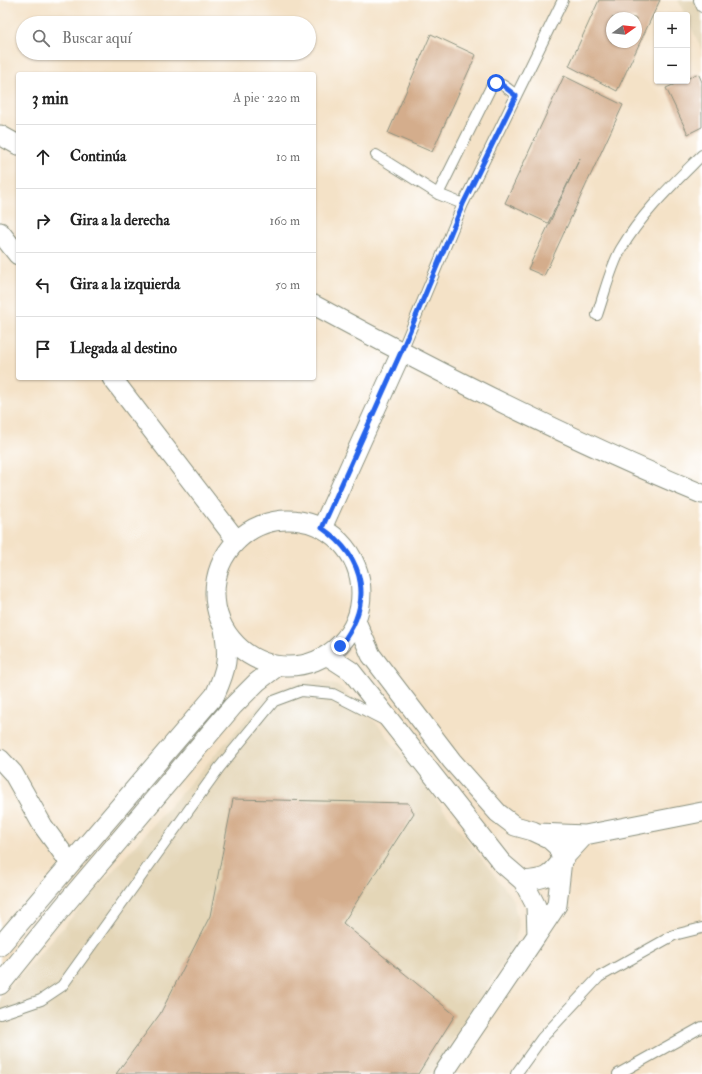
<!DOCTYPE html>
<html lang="es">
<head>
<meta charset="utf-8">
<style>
	:root { --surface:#fff; --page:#f6f6f6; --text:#222; --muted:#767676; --line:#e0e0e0 }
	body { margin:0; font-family:"IM FELL Double Pica",serif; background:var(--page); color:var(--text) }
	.controls { position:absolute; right:12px; top:12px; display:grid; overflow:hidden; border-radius:4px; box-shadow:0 1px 3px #0004 }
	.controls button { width:36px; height:36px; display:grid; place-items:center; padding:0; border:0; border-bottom:1px solid var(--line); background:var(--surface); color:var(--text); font:20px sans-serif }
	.compass { position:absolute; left:606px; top:12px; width:36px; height:36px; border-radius:50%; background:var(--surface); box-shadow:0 1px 3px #0004; rotate:75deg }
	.stop { position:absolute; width:12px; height:12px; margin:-9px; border:3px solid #2563eb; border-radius:50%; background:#fff }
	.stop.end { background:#2563eb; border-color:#fff; box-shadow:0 1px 4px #0008 }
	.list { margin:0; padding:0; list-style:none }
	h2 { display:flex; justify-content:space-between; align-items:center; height:52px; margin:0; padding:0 16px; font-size:17px }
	h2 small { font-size:13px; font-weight:400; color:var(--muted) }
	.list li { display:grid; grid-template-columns:26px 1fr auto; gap:12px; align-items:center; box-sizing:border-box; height:64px; padding:0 16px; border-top:1px solid var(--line) }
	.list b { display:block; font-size:15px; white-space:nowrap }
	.list em { font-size:13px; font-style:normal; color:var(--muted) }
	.icon { flex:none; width:22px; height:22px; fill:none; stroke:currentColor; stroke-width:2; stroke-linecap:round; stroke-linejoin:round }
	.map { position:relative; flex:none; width:702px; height:1074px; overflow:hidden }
	.search { position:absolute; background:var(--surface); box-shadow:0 1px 3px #0004; left:16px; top:16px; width:300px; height:44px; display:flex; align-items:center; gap:10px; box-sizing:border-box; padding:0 14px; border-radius:22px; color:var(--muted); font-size:15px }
	.panel { position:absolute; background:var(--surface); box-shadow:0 1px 3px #0004; left:16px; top:72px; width:300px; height:308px; border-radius:4px }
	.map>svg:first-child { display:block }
</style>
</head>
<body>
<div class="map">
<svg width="702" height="1074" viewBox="0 0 702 1074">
	<rect width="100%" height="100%" fill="#fff"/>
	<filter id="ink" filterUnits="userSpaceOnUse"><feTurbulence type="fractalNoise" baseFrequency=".025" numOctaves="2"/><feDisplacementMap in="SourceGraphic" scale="8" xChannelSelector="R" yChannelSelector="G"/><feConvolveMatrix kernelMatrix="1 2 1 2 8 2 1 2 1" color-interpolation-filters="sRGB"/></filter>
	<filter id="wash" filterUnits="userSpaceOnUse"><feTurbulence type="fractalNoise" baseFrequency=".012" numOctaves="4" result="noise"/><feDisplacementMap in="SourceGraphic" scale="16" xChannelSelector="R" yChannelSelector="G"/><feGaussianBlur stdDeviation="0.9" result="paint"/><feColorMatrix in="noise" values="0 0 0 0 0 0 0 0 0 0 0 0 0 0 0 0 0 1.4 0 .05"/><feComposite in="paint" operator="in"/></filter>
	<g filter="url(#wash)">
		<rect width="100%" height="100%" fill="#f4e2c7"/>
		<path fill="#e4d6b7" d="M678 0H702V50L687 19V15H685Z
			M315 678 340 687 380 727 513 899 519 926 512 950 430 1074H0V999L264 699 290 685Z"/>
		<g id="blocks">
			<path fill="#d4ad8c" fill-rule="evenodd" d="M599 0H660L617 91 569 66ZM612 18H636V42H612Z
				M431 34 476 55 432 152 388 133Z
				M698 73 702 82V127L688 134 666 88 682 81H687V79Z
				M564 76 623 105 544 276 528 269 580 158 548 223 505 203Z
				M233 799 408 803 414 813 343 923 455 1015 418 1074H116L160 1014 210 916Z"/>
		</g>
	</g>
	<g filter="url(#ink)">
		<use href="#blocks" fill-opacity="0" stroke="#8a907e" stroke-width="1"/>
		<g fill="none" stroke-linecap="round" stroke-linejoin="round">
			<g stroke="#8a907e" stroke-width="12">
				<path id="lane" d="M699 0 702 7
					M376 155 438 194 463 204
					M438 194 492 85C501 80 508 90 516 95
					M597 315C604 295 611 266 621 249 642 213 673 184 702 155
					M401 353 463 204 563 0
					M0 1014 41 1000 62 986 219 768 274 701 301 691 333 694 386 721
					M516 1074 542 1038 599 977 674 935 702 928
					M618 1074 702 1027"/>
			</g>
			<g stroke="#8a907e" stroke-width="21">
				<path id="street" d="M0 135 18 145
					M0 232 18 255
					M314 305C441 374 569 439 702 494
					M112 378 237 541
					M215 593a73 73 0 1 1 146 0a73 73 0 1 1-146 0Z
					M322 528 401 353
					M328 656 351 671 502 863 523 881C545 879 549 878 562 860L558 847 548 838 533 831 515 826 498 813 452 761 371 655 356 621
					M0 759 13 773 43 826 70 863
					M538 833 585 835 702 812
					M537 935 557 905 562 860 585 835
					M0 946 215 695C227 668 229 658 224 629
					M0 985 62 908 233 706 257 682 278 666
					M443 1074 537 935 536 906 523 881"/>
			</g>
			<use href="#lane" stroke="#fff" stroke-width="10"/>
			<use href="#street" stroke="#fff" stroke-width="19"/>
		</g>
	</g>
	<g fill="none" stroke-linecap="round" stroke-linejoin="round" filter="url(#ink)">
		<path stroke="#2563eb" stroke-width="5" d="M340 646C373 604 367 559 322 528L401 352 463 204 516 96 501 84 496 83"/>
	</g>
</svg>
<div class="controls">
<button>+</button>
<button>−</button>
</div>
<svg class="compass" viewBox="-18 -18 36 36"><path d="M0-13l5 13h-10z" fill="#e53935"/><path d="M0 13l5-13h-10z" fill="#767676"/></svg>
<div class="stop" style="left:496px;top:83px"></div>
<div class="stop end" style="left:340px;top:646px"></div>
<div class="search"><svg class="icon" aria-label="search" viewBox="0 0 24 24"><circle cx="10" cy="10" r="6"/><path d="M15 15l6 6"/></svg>Buscar aquí</div>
<section class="panel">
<h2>3 min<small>A pie · 220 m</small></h2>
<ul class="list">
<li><svg class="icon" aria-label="ahead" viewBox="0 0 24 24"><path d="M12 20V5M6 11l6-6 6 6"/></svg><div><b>Continúa</b></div><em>10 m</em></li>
<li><svg class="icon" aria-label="right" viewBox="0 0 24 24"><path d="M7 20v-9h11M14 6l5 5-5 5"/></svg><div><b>Gira a la derecha</b></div><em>160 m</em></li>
<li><svg class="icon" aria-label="left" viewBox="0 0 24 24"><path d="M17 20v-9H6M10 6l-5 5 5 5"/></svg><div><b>Gira a la izquierda</b></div><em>50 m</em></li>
<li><svg class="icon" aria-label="arrive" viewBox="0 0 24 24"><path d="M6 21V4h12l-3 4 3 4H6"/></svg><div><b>Llegada al destino</b></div></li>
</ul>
</section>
</div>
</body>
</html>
